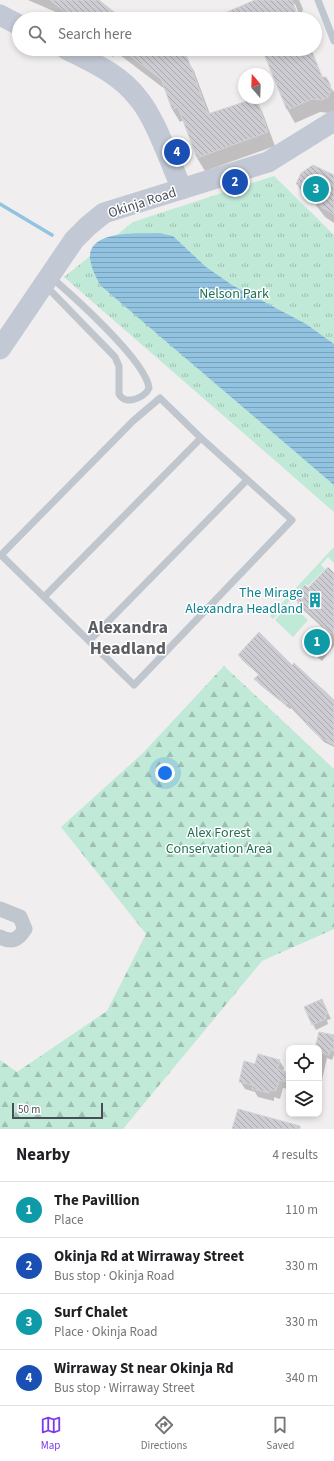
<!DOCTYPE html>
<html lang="en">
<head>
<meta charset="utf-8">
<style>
	:root { --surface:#fff; --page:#f2f2f2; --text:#202124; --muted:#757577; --line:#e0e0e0; --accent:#7c3aed }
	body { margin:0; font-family:"Source Sans 3",sans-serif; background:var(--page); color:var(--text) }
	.controls { position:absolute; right:12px; bottom:12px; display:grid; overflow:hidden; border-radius:8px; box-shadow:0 2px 6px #0003 }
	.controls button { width:36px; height:36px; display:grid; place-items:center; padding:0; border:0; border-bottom:1px solid var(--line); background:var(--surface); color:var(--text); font:20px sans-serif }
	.compass { position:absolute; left:238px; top:68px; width:36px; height:36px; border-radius:50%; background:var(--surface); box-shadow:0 2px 6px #0003; rotate:341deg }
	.scale { position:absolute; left:12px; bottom:10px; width:91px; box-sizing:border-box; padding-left:4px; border:2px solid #484e59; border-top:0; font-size:11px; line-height:14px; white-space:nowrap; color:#484e59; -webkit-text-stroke:3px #fff; paint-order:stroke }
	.you { position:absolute; left:165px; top:773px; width:14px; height:14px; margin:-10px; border:3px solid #fff; border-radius:50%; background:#1a73e8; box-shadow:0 0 0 6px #1a73e833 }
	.badge { display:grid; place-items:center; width:26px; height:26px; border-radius:50%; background:var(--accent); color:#fff; font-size:13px; font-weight:700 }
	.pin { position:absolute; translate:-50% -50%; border:2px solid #fff; box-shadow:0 1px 4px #0006 }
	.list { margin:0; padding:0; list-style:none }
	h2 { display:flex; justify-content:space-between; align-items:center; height:52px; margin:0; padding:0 16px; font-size:17px }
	h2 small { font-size:13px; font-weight:400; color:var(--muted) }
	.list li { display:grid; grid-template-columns:26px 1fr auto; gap:12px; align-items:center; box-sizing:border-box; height:56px; padding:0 16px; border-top:1px solid var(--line) }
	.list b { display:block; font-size:15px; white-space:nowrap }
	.list p { margin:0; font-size:13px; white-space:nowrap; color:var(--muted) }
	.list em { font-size:13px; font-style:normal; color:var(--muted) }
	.icon { flex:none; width:22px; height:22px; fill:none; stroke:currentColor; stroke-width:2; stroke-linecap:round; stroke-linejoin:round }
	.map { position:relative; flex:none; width:334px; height:1129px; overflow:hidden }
	.search { position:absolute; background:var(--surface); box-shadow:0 2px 6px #0003; left:12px; right:12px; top:12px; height:44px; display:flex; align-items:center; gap:10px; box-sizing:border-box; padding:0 14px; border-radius:22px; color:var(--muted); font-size:15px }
	.sheet { height:276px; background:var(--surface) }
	nav { display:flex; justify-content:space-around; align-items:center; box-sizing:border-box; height:56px; border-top:1px solid var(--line); background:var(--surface); font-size:11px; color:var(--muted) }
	nav a { display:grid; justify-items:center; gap:2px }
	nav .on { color:var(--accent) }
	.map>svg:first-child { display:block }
</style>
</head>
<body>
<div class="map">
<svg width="334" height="1129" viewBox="0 0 334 1129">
	<defs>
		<pattern id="forest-firs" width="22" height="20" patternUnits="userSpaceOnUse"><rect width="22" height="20" fill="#c0e9d7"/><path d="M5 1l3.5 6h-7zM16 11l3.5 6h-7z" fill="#9ebfb1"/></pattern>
		<pattern id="park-tufts" width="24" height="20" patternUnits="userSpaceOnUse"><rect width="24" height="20" fill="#c0e9d7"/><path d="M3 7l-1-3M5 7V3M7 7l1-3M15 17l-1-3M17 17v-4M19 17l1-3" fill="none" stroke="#9ebfb1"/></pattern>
		<pattern id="water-rules" width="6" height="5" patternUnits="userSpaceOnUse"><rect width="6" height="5" fill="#92c4e1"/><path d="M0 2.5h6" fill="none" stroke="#79a1b9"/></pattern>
		<pattern id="building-back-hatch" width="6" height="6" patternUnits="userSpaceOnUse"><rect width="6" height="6" fill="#ccccd2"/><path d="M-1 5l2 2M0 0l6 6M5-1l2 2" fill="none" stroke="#a8a8ad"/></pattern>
	</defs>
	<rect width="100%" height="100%" fill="#f0eeee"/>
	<path fill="url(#forest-firs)" d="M224 666 334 769V929L262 961 123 1129H0V1060L17 1072 107 1011 146 934 61 827 143 753Z"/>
	<path fill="url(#park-tufts)" d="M274 176 334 235V512L64 277 133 222Z"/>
	<path fill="#c0e9d7" d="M334 547V563L328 557 321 565 325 569 308 586 306 584 273 619 270 616Z
		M290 603 308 620 293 637 275 620Z"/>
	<path fill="url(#water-rules)" d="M159 233 173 236 206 267 232 285 306 324 334 344V485L100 285C96 277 91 268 90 258 89 229 140 234 159 233Z"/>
	<path fill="#0003" d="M28 0H98L122 19H65L58 13Z
		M258 0H299L303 9 301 19 295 4H293L298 19H231Z
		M103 49H175L186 58 194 71 210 114 255 98 262 111 275 146 205 171 197 158 184 120 180 122 172 109 166 90 116 52 113 57Z
		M263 49H310L323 82 325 81 313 49 324 78 334 92V111L330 113 320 112 295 123 287 109Z
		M334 176V223L325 217 312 200 305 197 297 184Z
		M334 575V646L322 661 314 654 308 644 323 628 301 608 295 598Z
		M239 655 292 667 294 664 326 692 334 701V747L324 742 291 708 290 709 259 684 256 679 259 675 242 660Z
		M322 1000 331 1019 327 1020 328 1024 316 1030 313 1024Z
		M334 1036V1055L332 1060 327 1058 322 1080 319 1079V1048H316Z
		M279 1060 284 1068 283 1072 287 1073 289 1077V1089L283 1088 280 1099 274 1097V1101L258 1097 255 1092 245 1089 240 1081 256 1065Z"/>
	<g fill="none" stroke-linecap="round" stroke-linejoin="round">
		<path stroke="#92c4e1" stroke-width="3.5" d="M0 204 52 235"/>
	</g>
	<path fill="url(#building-back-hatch)" stroke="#d2d3d8" d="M50 0H99L123 19H74Z
		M255 0H292L299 19H230L227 12Z
		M121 49H176L187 57 208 114 256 98 268 132 197 158 178 107 172 109 161 79Z
		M262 49H311L322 77H326L330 84 331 91 328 97 322 100 312 99 287 110Z
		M313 165 334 175V214L316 204 319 199 309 194 310 192 306 191 307 188 296 184 301 173Z
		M328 567 334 573V634L331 632 316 652 307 644 324 626 294 598 305 585 308 588Z
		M259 632 292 665 294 663 334 700V745L320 737 306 724 308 722 288 703 286 705 254 679 259 674 238 655Z
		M322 999 328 1013 325 1015 326 1019 312 1025 304 1007Z
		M319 1032 334 1035V1051L330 1050 329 1055 319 1052V1048H315Z
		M258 1054 280 1060 277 1069 287 1072 285 1082 279 1080 276 1091 270 1090 269 1093 252 1089 253 1085 239 1082 244 1061 255 1064Z
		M238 1109 300 1126V1129H232Z"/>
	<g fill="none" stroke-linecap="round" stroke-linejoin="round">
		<path stroke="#c0c6ce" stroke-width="7" d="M318 0 334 41
			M45 285 115 357 119 366V394C125 406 145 398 149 388 146 361 73 296 51 277
			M160 398 201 438 292 520 134 685 1 555 133 421Z
			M44 597 201 438
			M89 641 247 480"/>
		<path stroke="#c0c6ce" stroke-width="15" d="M0 909 20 917 25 929C18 940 12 943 0 937"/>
		<path stroke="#c2c8d4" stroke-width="21" d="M0 15 19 25
			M66 49C92 62 120 74 138 98 156 119 170 163 182 189
			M0 349 74 240 88 226 104 213 268 162 334 121"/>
	</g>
	<defs>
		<g id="building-bare" transform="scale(1.2)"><path d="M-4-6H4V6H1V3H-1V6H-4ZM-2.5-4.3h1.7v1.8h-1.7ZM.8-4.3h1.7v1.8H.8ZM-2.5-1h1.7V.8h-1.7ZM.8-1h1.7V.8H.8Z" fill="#0f9aa8" stroke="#fff" stroke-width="2.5" paint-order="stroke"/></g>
	</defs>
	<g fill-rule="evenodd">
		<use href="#building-bare" x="315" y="600"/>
	</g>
	<g text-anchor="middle" stroke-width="3" stroke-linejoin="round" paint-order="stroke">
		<g font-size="14" fill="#484e59" stroke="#fff">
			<text transform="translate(142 202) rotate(-18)" y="5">Okinja Road</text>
		</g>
		<g font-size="14" fill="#217156" stroke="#fff">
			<text x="234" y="298">Nelson Park</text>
			<text x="219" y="837">Alex Forest<tspan x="219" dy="16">Conservation Area</tspan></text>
		</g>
		<g font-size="14" fill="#0d838f" stroke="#fff" text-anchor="end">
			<text x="303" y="597">The Mirage<tspan x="303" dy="16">Alexandra Headland</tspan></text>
		</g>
		<g font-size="18" font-weight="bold" fill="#5b5d62" stroke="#fff">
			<text x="128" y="633">Alexandra<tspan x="128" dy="21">Headland</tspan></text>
		</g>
	</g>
</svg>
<div class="controls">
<button><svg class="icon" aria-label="locate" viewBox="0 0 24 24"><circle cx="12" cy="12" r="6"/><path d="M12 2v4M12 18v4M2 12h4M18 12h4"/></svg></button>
<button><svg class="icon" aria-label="layers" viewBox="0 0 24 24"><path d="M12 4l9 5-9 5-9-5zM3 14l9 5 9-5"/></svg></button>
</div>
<svg class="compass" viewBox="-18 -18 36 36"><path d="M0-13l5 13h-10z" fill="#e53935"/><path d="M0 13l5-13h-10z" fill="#757577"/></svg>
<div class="scale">50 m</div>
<div class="you"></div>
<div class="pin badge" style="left:317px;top:642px;background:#0f9aa8">1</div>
<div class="pin badge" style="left:235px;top:182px;background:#1a4fb4">2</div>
<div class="pin badge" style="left:316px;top:189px;background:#0f9aa8">3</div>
<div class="pin badge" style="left:177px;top:152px;background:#1a4fb4">4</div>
<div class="search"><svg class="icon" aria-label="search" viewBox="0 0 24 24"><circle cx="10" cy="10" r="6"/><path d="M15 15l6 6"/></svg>Search here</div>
</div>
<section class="sheet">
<h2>Nearby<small>4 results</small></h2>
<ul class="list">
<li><span class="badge" style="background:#0f9aa8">1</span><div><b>The Pavillion</b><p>Place</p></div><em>110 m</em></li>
<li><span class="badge" style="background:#1a4fb4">2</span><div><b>Okinja Rd at Wirraway Street</b><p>Bus stop · Okinja Road</p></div><em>330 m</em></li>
<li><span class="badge" style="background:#0f9aa8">3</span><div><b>Surf Chalet</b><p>Place · Okinja Road</p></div><em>330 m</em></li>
<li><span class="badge" style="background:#1a4fb4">4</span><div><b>Wirraway St near Okinja Rd</b><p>Bus stop · Wirraway Street</p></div><em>340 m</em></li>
</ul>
</section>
<nav>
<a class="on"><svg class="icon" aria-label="map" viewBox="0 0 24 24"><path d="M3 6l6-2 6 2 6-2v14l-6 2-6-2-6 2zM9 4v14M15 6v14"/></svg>Map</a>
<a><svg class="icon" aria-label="directions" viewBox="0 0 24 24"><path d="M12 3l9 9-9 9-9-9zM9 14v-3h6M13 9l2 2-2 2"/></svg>Directions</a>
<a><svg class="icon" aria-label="saved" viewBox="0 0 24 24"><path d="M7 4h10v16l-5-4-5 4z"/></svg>Saved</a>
</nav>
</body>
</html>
